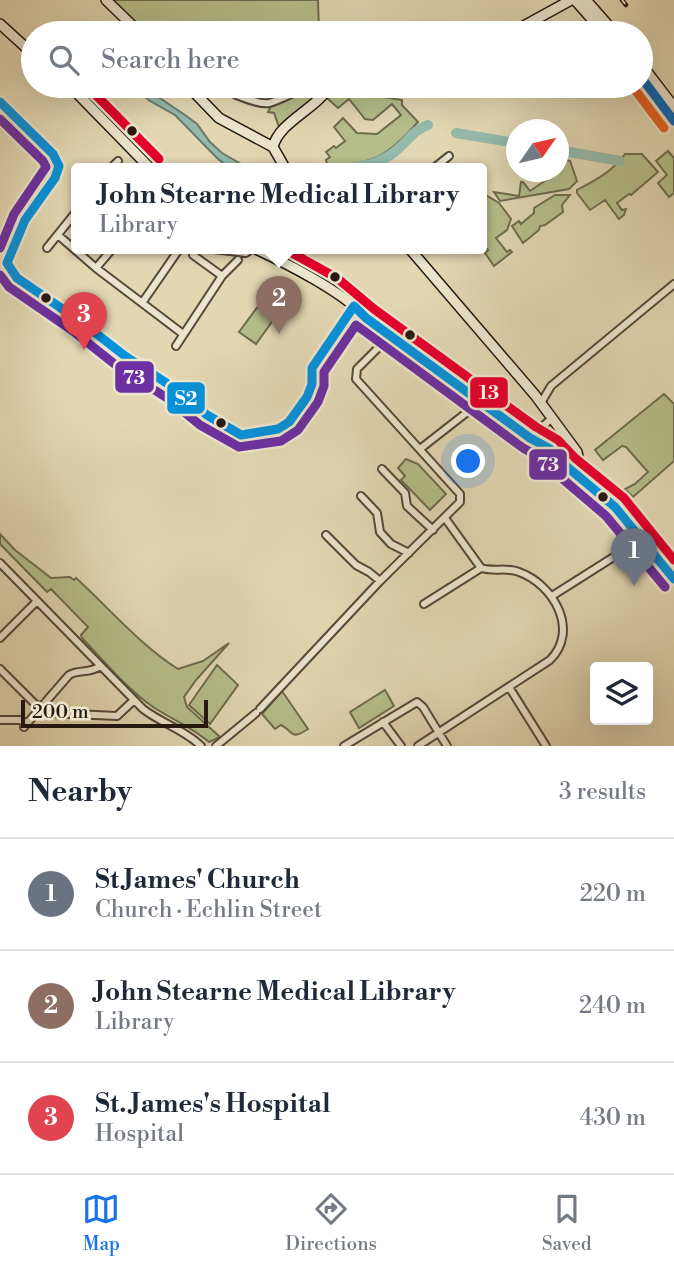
<!DOCTYPE html>
<html lang="en">
<head>
<meta charset="utf-8">
<style>
	:root { --surface:#fff; --page:#f6f6f7; --text:#1f2937; --muted:#747a83; --line:#e0e1e3; --accent:#1a73e8 }
	body { margin:0; font-family:"Libre Bodoni",serif; background:var(--page); color:var(--text) }
	.controls { position:absolute; right:21px; bottom:21px; display:grid; overflow:hidden; border-radius:7px; box-shadow:0 7px 28px #0002 }
	.controls button { width:63px; height:63px; display:grid; place-items:center; padding:0; border:0; border-bottom:2px solid var(--line); background:var(--surface); color:var(--text); font:35px sans-serif }
	.compass { position:absolute; left:506px; top:119px; width:63px; height:63px; border-radius:50%; background:var(--surface); box-shadow:0 7px 28px #0002; rotate:56deg }
	.scale { position:absolute; left:21px; bottom:18px; width:187px; box-sizing:border-box; padding-left:7px; border:4px solid #281912; border-top:0; font-size:19px; line-height:24px; white-space:nowrap; color:#281912; -webkit-text-stroke:5px #ece5cd; paint-order:stroke }
	.you { position:absolute; left:469px; top:462px; width:24px; height:24px; margin:-18px; border:5px solid #fff; border-radius:50%; background:#1a73e8; box-shadow:0 0 0 10px #1a73e833 }
	.badge { display:grid; place-items:center; width:46px; height:46px; border-radius:50%; background:var(--accent); color:#fff; font-size:23px; font-weight:700 }
	.pin { position:absolute; translate:-50% -58px; filter:drop-shadow(0 2px 4px #0008) }
	.pin::after { content:''; position:absolute; top:37px; width:24px; height:21px; background:inherit; clip-path:polygon(0 0,100% 0,50% 100%) }
	.popup { position:absolute; left:71px; top:163px; width:416px; height:91px; box-sizing:border-box; display:grid; place-content:center; border-radius:7px; background:var(--surface); filter:drop-shadow(0 2px 5px #0005); font-size:23px; white-space:nowrap; color:var(--muted) }
	.popup b { font-size:26px; color:var(--text) }
	.popup::after { content:''; position:absolute; left:50%; top:100%; margin-left:-14px; border:14px solid transparent; border-top-color:var(--surface) }
	.list { margin:0; padding:0; list-style:none }
	h2 { display:flex; justify-content:space-between; align-items:center; height:91px; margin:0; padding:0 28px; font-size:30px }
	h2 small { font-size:23px; font-weight:400; color:var(--muted) }
	.list li { display:grid; grid-template-columns:46px 1fr auto; gap:21px; align-items:center; box-sizing:border-box; height:112px; padding:0 28px; border-top:2px solid var(--line) }
	.list b { display:block; font-size:26px; white-space:nowrap }
	.list p { margin:0; font-size:23px; white-space:nowrap; color:var(--muted) }
	.list em { font-size:23px; font-style:normal; color:var(--muted) }
	.icon { flex:none; width:38px; height:38px; fill:none; stroke:currentColor; stroke-width:2; stroke-linecap:round; stroke-linejoin:round }
	.map { position:relative; flex:none; width:674px; height:746px; overflow:hidden }
	.search { position:absolute; background:var(--surface); box-shadow:0 7px 28px #0002; left:21px; right:21px; top:21px; height:77px; display:flex; align-items:center; gap:18px; box-sizing:border-box; padding:0 24px; border-radius:38px; color:var(--muted); font-size:26px }
	.sheet { height:427px; background:var(--surface) }
	nav { display:flex; justify-content:space-around; align-items:center; box-sizing:border-box; height:98px; border-top:2px solid var(--line); background:var(--surface); font-size:19px; color:var(--muted) }
	nav a { display:grid; justify-items:center; gap:4px }
	nav .on { color:var(--accent) }
	.map>svg:first-child { display:block }
</style>
</head>
<body>
<div class="map">
<svg width="674" height="746" viewBox="0 0 674 746">
	<rect width="100%" height="100%" fill="#e2d7b2"/>
	<filter id="stains"><feTurbulence type="fractalNoise" baseFrequency=".00286" numOctaves="4"/><feColorMatrix values="0 0 0 0 .2 0 0 0 0 .09 0 0 0 0 .02 0 0 0 .5 -.17"/></filter>
	<radialGradient id="worn" r=".72"><stop offset=".6" stop-color="#630" stop-opacity="0"/><stop offset="1" stop-color="#630" stop-opacity=".3"/></radialGradient>
	<path fill="#b5be8a" stroke="#6e6c4e" stroke-width="2" d="M112 0H318L319 33H146Z
		M339 90 402 100V105L418 122C385 158 377 162 328 167L326 160 330 157 326 152 334 146 336 148 345 141 334 127 343 118 357 133 377 134 401 115 392 104 373 120 365 119 349 99 338 108 328 99Z
		M303 93 314 94 316 97 279 127 274 113 268 112 270 108 287 97Z
		M668 151 674 158V193L669 197 658 183 667 175 656 161Z
		M625 154H642L658 172 631 195 629 194 617 203 622 210 626 209 624 215 619 219 605 200 590 210 577 193V190C596 180 612 172 625 154Z
		M559 159 570 161 577 181 569 189 500 201 494 192 519 196 521 182H523L530 191 558 172Z
		M484 194 499 203 511 219 507 230 496 238 507 252 510 250 512 252 494 266 485 253 488 250 482 244V197Z
		M555 195H570L562 205 563 212 545 225 540 226 539 230 523 243 512 226 519 221 521 224 534 213V208Z
		M269 304 279 312 256 344 239 332 259 305 265 309Z
		M664 394 674 404V461L633 497 625 489 635 484 648 472 626 447 622 446 603 460 595 450Z
		M406 459 418 464 446 494 430 510 401 480 405 476 398 468Z
		M0 534 15 550 51 578 70 577 74 580 76 578C110 609 139 644 178 669L203 661 229 643 196 680 184 697 187 707 220 737 209 742C190 726 173 720 153 707 127 689 104 661 82 638L81 635 88 627 51 589 47 592 0 544Z
		M217 665 238 685 210 724 189 705Z
		M385 690 394 706 359 728 350 712Z
		M282 691 308 729C289 741 295 732 281 725L275 729 262 714Z"/>
	<path fill="#95baab" stroke="#697a6e" stroke-width="2" d="M131 86H142L185 115 197 124 210 142 222 153 248 168H229L217 158 175 115 150 101Z"/>
	<g fill="none" stroke-linecap="round" stroke-linejoin="round">
		<path stroke="#95baab" stroke-width="10" d="M456 133 516 143
			M558 150 620 161
			M352 168C368 166 386 160 398 149 409 139 414 130 428 125"/>
		<g stroke="#56483a" stroke-width="10">
			<path id="street" d="M236 95C245 98 260 105 269 103 291 97 300 83 324 95
				M111 168 118 161
				M434 168 449 156
				M58 235 96 268 183 334
				M47 248 76 212
				M205 248 246 253 252 248
				M193 255 222 276
				M96 268 113 248
				M142 303 180 248
				M176 346 222 276 238 260
				M541 403 551 386 674 284
				M530 438 552 418
				M420 449 475 406 480 399
				M382 469 405 493 407 506 433 530
				M361 496 377 513 380 532 391 544 409 553
				M445 518 481 568
				M326 535 356 565 369 572 380 581
				M0 563 143 709C161 723 185 730 201 746
				M552 596 642 539
				M424 604 481 568
				M0 638 36 602
				M0 669 35 704 51 713 117 716 134 700
				M509 687 546 746
				M260 709 380 581 460 502V494L356 379 357 369 382 344
				M0 720H20L27 723
				M383 722 401 746
				M24 727 69 675C79 669 90 674 100 666
				M216 746 256 713
				M344 746 417 702 423 707 447 746
				M418 746 550 660C580 630 553 584 519 572 507 567 494 572 481 568"/>
		</g>
		<g stroke="#281912" stroke-width="12">
			<path id="secondary" d="M106 0 140 33
				M575 0 604 33
				M586 0 615 33
				M0 24 33 54
				M511 33 571 0
				M641 64 674 107
				M641 77 674 121
				M70 86 150 168
				M188 86 219 118 273 147
				M273 147C279 122 316 109 330 86
				M273 147 285 168
				M254 248C284 262 346 293 366 318L530 438 538 441
				M409 248 535 395 577 452 579 461V476
				M361 311H368L382 319 520 421 541 443 561 458 570 460 601 480 674 565
				M561 458 566 466 615 507 674 579"/>
		</g>
		<use href="#street" stroke="#ece5cd" stroke-width="6"/>
		<use href="#secondary" stroke="#ece5cd" stroke-width="9"/>
		<g stroke="#281912" stroke-width="4.5">
			<path id="rail" d="M622 0 626 5"/>
		</g>
		<use href="#rail" stroke="#ece5cd" stroke-width="2" stroke-dasharray="5" stroke-linecap="butt"/>
		<g stroke="#ece5cd" stroke-width="14">
			<path id="bus-1" d="M0 102 53 154 59 166 55 178 25 220 7 263
				M7 263 17 278 80 321 125 356 174 388 207 415 241 435 278 429 289 422 307 397 312 384V368L354 306 366 318 530 438 550 449 566 466 615 507 674 579"/>
		</g>
		<g stroke="#ece5cd" stroke-width="14">
			<path id="bus-2" d="M0 119 43 161 46 167 14 214 0 248
				M0 275 9 287 73 331 117 366 167 398 200 425 239 447 281 441 298 430 318 402 324 386V372L356 325 523 448 543 459 558 475 606 516 665 587"/>
		</g>
		<g stroke="#ece5cd" stroke-width="14">
			<path id="bus-3" d="M87 86 159 159
				M283 248 337 278 374 309 536 427 558 440 575 458 624 498 674 560"/>
		</g>
		<g stroke="#ece5cd" stroke-width="14">
			<path id="bus-4" d="M641 77 674 121"/>
		</g>
		<g stroke="#ece5cd" stroke-width="14">
			<path id="bus-5" d="M632 86 664 128"/>
		</g>
		<use href="#bus-1" stroke="#0691db" stroke-width="9"/>
		<use href="#bus-2" stroke="#6c30a1" stroke-width="9"/>
		<use href="#bus-3" stroke="#e4002b" stroke-width="9"/>
		<use href="#bus-4" stroke="#0065bd" stroke-width="9"/>
		<use href="#bus-5" stroke="#e86121" stroke-width="9"/>
	</g>
	<g fill="#281912" stroke="#ece5cd" stroke-width="2.5">
		<circle cx="132" cy="131" r="6"/>
		<circle cx="335" cy="277" r="6"/>
		<circle cx="46" cy="298" r="6"/>
		<circle cx="410" cy="335" r="6"/>
		<circle cx="221" cy="423" r="6"/>
		<circle cx="603" cy="497" r="6"/>
	</g>
	<g stroke="#ece5cd" stroke-width="2.5">
		<rect x="114" y="360" width="41" height="34" rx="7" fill="#6c30a1"/>
		<rect x="469" y="376" width="40" height="33" rx="7" fill="#e4002b"/>
		<rect x="166" y="381" width="40" height="34" rx="7" fill="#0691db"/>
		<rect x="528" y="448" width="40" height="33" rx="7" fill="#6c30a1"/>
	</g>
	<g font-size="19" text-anchor="middle" font-weight="bold" fill="#fff">
		<text x="134" y="384">73</text>
		<text x="489" y="399">13</text>
		<text x="186" y="405">S2</text>
		<text x="548" y="471">73</text>
	</g>
	<rect width="100%" height="100%" filter="url(#stains)"/>
	<rect width="100%" height="100%" fill="url(#worn)"/>
</svg>
<div class="controls">
<button><svg class="icon" aria-label="layers" viewBox="0 0 24 24"><path d="M12 4l9 5-9 5-9-5zM3 14l9 5 9-5"/></svg></button>
</div>
<svg class="compass" viewBox="-18 -18 36 36"><path d="M0-13l5 13h-10z" fill="#e53935"/><path d="M0 13l5-13h-10z" fill="#747a83"/></svg>
<div class="scale">200 m</div>
<div class="you"></div>
<div class="pin badge" style="left:634px;top:586px;background:#6b7280">1</div>
<div class="pin badge" style="left:279px;top:334px;background:#8d6e63">2</div>
<div class="popup"><b>John Stearne Medical Library</b>Library</div>
<div class="pin badge" style="left:84px;top:350px;background:#e0444e">3</div>
<div class="search"><svg class="icon" aria-label="search" viewBox="0 0 24 24"><circle cx="10" cy="10" r="6"/><path d="M15 15l6 6"/></svg>Search here</div>
</div>
<section class="sheet">
<h2>Nearby<small>3 results</small></h2>
<ul class="list">
<li><span class="badge" style="background:#6b7280">1</span><div><b>St James' Church</b><p>Church · Echlin Street</p></div><em>220 m</em></li>
<li><span class="badge" style="background:#8d6e63">2</span><div><b>John Stearne Medical Library</b><p>Library</p></div><em>240 m</em></li>
<li><span class="badge" style="background:#e0444e">3</span><div><b>St. James's Hospital</b><p>Hospital</p></div><em>430 m</em></li>
</ul>
</section>
<nav>
<a class="on"><svg class="icon" aria-label="map" viewBox="0 0 24 24"><path d="M3 6l6-2 6 2 6-2v14l-6 2-6-2-6 2zM9 4v14M15 6v14"/></svg>Map</a>
<a><svg class="icon" aria-label="directions" viewBox="0 0 24 24"><path d="M12 3l9 9-9 9-9-9zM9 14v-3h6M13 9l2 2-2 2"/></svg>Directions</a>
<a><svg class="icon" aria-label="saved" viewBox="0 0 24 24"><path d="M7 4h10v16l-5-4-5 4z"/></svg>Saved</a>
</nav>
</body>
</html>
